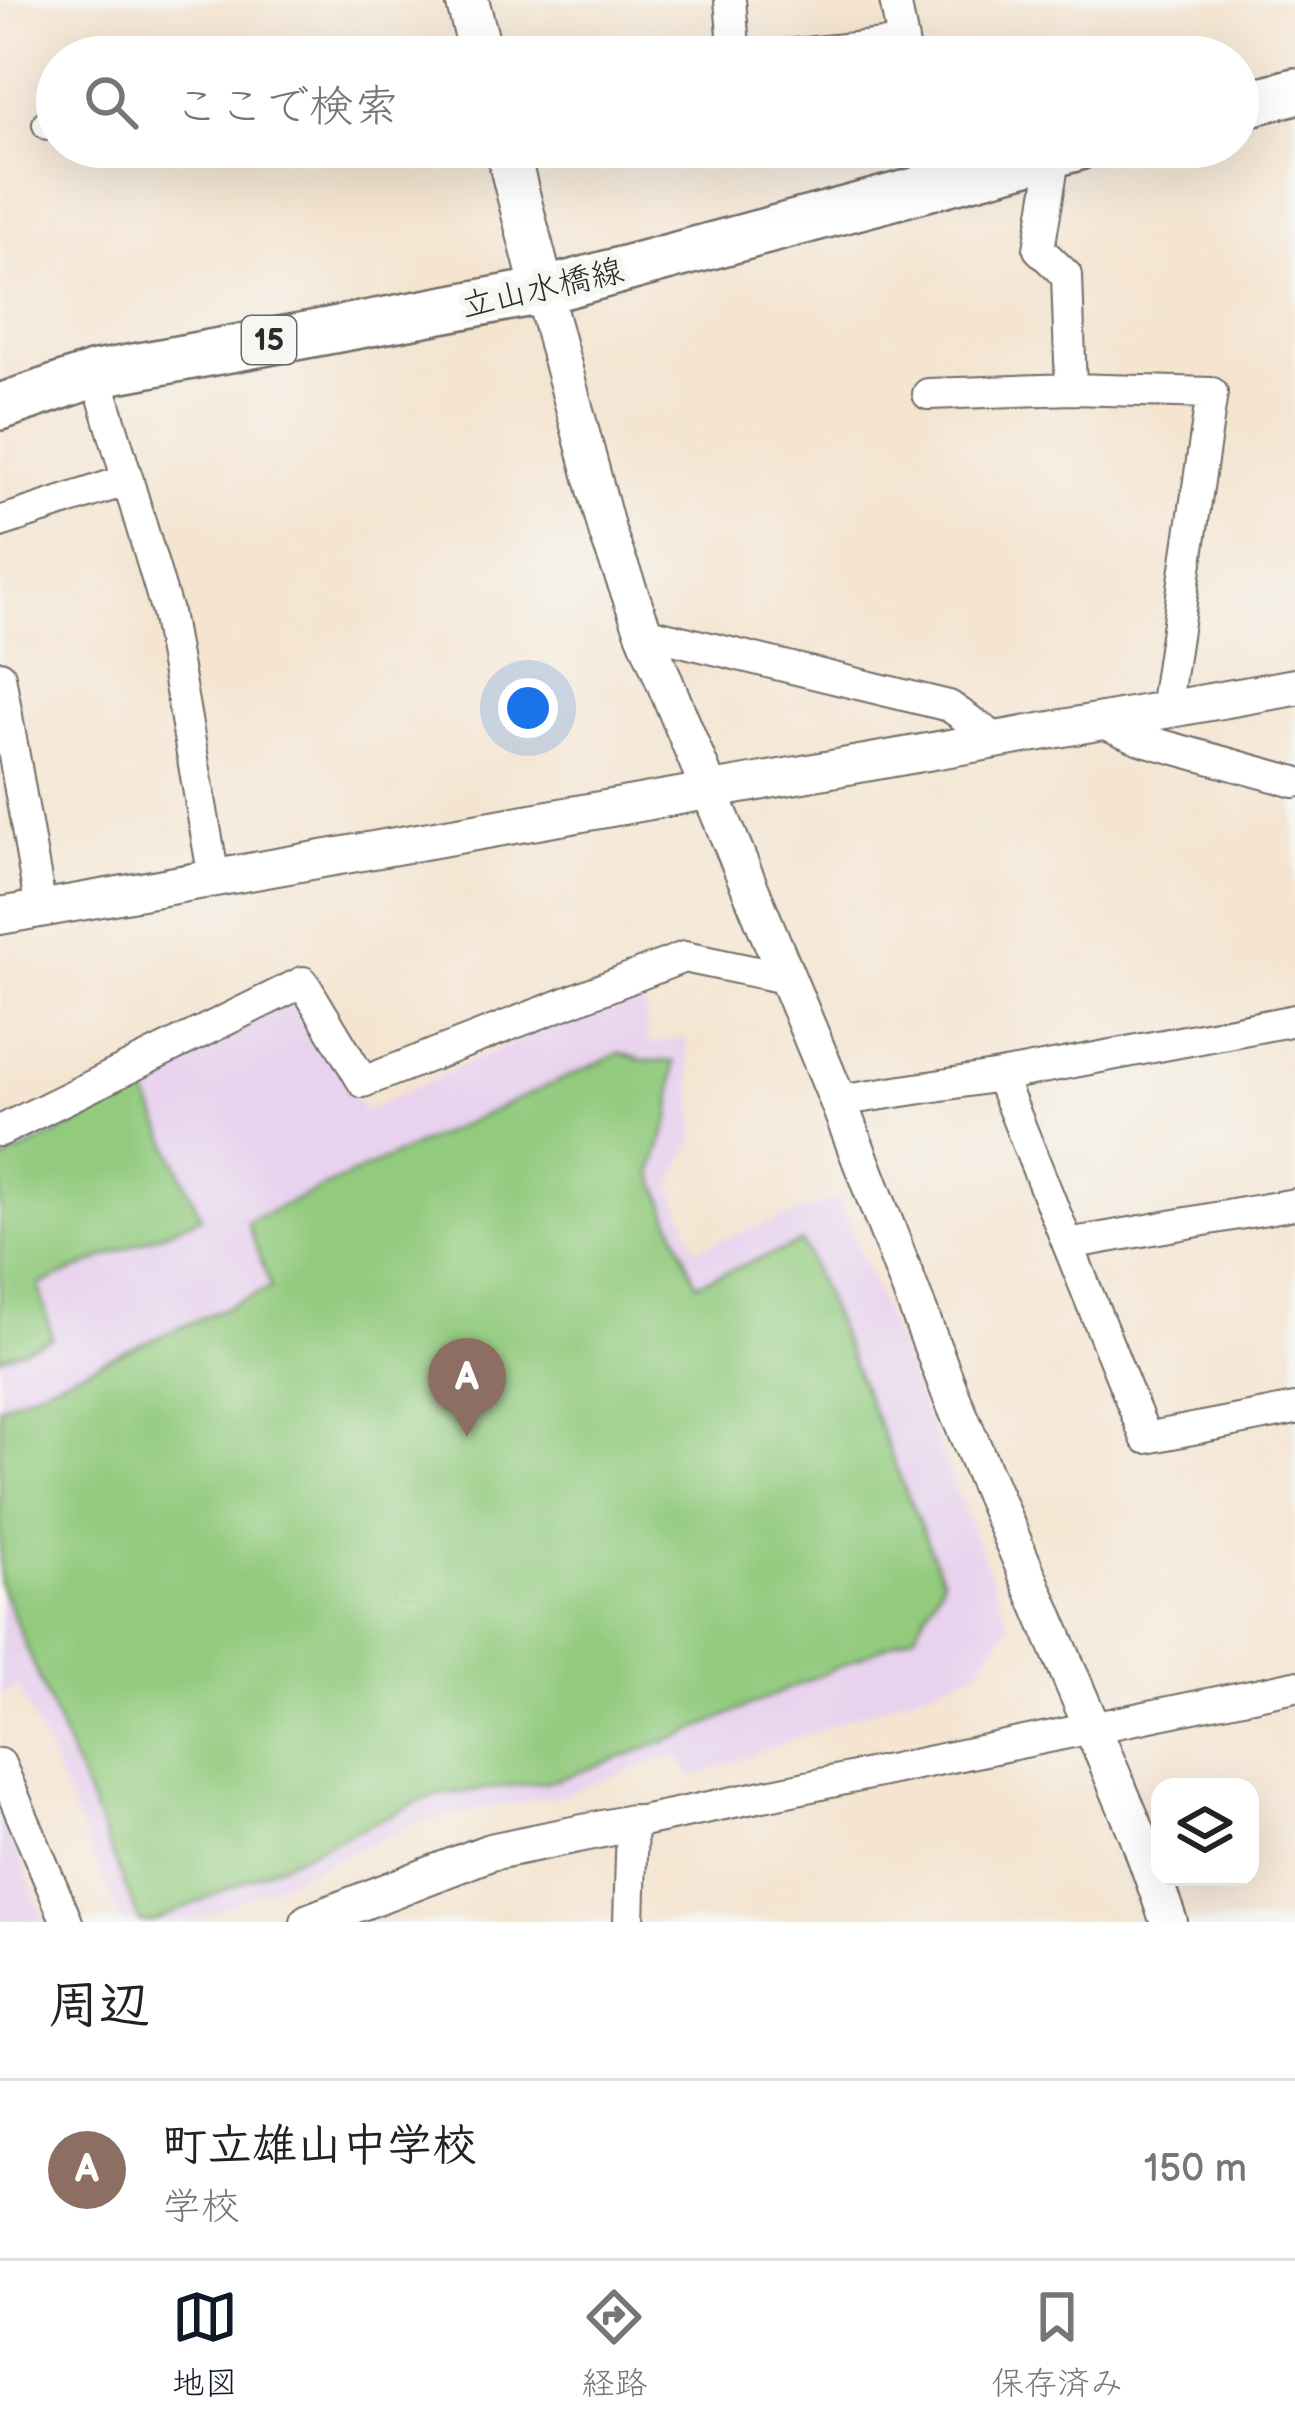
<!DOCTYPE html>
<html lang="ja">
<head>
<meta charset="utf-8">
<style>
	:root { --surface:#fff; --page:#f6f6f6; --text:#222; --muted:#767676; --line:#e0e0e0; --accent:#111827 }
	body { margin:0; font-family:"Balsamiq Sans","Klee One",sans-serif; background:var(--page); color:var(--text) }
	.controls { position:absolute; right:36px; bottom:36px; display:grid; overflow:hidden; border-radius:24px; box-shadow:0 12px 48px #0002 }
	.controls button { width:108px; height:108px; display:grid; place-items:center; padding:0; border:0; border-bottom:3px solid var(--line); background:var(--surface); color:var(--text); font:60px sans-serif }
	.you { position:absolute; left:528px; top:708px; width:42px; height:42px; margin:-30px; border:9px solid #fff; border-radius:50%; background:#1a73e8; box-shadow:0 0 0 18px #1a73e833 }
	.badge { display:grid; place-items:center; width:78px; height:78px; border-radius:50%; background:var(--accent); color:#fff; font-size:39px; font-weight:700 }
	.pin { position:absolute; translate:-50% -99px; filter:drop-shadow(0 3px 6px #0008) }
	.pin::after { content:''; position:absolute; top:63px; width:42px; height:36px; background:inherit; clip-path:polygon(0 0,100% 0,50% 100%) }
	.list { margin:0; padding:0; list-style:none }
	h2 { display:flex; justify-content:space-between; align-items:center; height:156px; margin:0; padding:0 48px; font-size:51px }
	h2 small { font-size:39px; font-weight:400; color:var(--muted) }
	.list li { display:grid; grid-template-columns:78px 1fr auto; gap:36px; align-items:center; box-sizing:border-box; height:180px; padding:0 48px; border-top:3px solid var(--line) }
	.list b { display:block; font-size:45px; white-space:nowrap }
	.list p { margin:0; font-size:39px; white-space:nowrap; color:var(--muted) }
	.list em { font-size:39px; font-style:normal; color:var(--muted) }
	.icon { flex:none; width:66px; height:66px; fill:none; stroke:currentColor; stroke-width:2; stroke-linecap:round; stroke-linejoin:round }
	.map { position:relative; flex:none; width:1295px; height:1922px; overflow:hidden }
	.search { position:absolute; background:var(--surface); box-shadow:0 12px 48px #0002; left:36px; right:36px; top:36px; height:132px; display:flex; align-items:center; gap:30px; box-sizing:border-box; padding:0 42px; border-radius:66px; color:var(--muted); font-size:45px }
	.sheet { height:336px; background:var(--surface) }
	nav { display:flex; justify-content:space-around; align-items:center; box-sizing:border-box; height:168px; border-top:3px solid var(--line); background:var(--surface); font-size:33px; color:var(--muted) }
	nav a { display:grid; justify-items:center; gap:6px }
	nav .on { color:var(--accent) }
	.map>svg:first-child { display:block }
</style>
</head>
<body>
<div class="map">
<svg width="1295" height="1922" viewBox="0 0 1295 1922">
	<rect width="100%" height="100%" fill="#f6f6f2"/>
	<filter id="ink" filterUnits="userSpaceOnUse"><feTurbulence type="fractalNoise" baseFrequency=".00833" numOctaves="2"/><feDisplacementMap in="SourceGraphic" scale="24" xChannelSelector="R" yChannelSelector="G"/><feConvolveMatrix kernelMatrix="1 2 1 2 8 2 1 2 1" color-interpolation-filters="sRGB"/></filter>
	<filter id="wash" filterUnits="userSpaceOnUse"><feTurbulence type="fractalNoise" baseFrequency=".004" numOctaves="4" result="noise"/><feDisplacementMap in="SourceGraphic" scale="48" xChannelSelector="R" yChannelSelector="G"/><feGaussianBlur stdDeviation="2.7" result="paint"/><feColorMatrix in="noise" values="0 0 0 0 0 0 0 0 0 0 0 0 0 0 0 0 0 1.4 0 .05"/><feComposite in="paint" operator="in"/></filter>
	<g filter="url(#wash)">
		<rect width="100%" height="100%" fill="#f4e4d0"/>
		<path fill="#e8d2ee" d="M643 994 649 1044 686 1038 697 1131 672 1185 696 1249 838 1198 1010 1624 977 1671 693 1777 675 1754 563 1795 425 1820 191 1922H122L19 1687 0 1694V1145L287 1003 303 1006 364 1111 603 1001Z
			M0 1812 47 1922H0Z"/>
		<path fill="#92ca7e" stroke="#5e7a54" stroke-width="3" d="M620 1053 642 1060 674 1062 671 1115 652 1172 696 1284 802 1242 943 1580 915 1633 681 1736 557 1780 433 1796 153 1922H140L0 1584V1406L271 1288 247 1222Z
			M145 1090 201 1217 39 1285 52 1338 0 1358V1162Z"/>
	</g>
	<g filter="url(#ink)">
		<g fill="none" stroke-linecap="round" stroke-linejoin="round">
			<g stroke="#716c65" stroke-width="34">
				<path id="minor" d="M730 0 735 57
					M895 0 906 57
					M766 57 903 43
					M48 124 57 123
					M923 147 931 187
					M1055 153 1039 249 1067 276 1071 389 1212 393 1165 710
					M96 374 167 612 214 878
					M928 394 1071 389
					M0 522 128 480
					M644 632 949 706 995 738
					M0 676 41 909
					M1099 721 1140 739 1295 782
					M1000 1076 1146 1438 1295 1409
					M838 1101 1000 1076 1295 1020
					M0 1131 303 982 363 1082 684 957 785 978
					M1068 1244 1295 1204
					M0 1764 67 1922
					M629 1922 632 1823 1295 1686"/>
			</g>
			<g stroke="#716c65" stroke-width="40">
				<path id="tertiary" d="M543 291 608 534 644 632 838 1101 952 1398 1137 1833 1169 1922
					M0 916 1295 687
					M309 1922 490 1852 632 1823"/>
			</g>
			<g stroke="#716c65" stroke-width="46">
				<path id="secondary" d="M467 0 482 57
					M506 147 543 291"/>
			</g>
			<g stroke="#716c65" stroke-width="50">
				<path id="primary" d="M1238 106 1295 91
					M0 407 96 374 543 291 1079 147"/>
			</g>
			<use href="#minor" stroke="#fff" stroke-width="30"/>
			<use href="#tertiary" stroke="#fff" stroke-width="36"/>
			<use href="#secondary" stroke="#fff" stroke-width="42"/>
			<use href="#primary" stroke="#fff" stroke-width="45"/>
		</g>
	</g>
	<g text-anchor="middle" stroke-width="12" stroke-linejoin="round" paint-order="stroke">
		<rect fill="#f6f6f2" stroke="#686867" stroke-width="3" x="242" y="316" width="54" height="48" rx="9"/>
		<g font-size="30" font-weight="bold" fill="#2b2b2b">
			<text x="269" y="350">15</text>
		</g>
		<g font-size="33" fill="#2b2b2b" stroke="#f6f6f2">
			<text transform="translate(542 287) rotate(-13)" y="12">立山水橋線</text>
		</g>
	</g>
</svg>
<div class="controls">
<button><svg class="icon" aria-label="layers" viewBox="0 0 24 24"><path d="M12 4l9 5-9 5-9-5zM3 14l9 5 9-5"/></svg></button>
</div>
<div class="you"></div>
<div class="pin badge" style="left:467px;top:1437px;background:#8d6e63">A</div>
<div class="search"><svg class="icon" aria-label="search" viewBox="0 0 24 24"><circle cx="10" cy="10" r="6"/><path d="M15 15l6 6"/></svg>ここで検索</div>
</div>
<section class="sheet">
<h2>周辺<small></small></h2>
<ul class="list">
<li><span class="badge" style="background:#8d6e63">A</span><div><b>町立雄山中学校</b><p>学校</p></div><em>150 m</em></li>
</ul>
</section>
<nav>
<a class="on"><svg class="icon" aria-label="map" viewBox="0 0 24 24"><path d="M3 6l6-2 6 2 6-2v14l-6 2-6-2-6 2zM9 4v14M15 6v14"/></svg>地図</a>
<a><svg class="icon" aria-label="directions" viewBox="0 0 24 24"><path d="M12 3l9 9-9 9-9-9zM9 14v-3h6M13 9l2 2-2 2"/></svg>経路</a>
<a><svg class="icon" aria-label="saved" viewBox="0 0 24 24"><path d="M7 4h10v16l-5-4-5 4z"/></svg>保存済み</a>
</nav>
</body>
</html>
